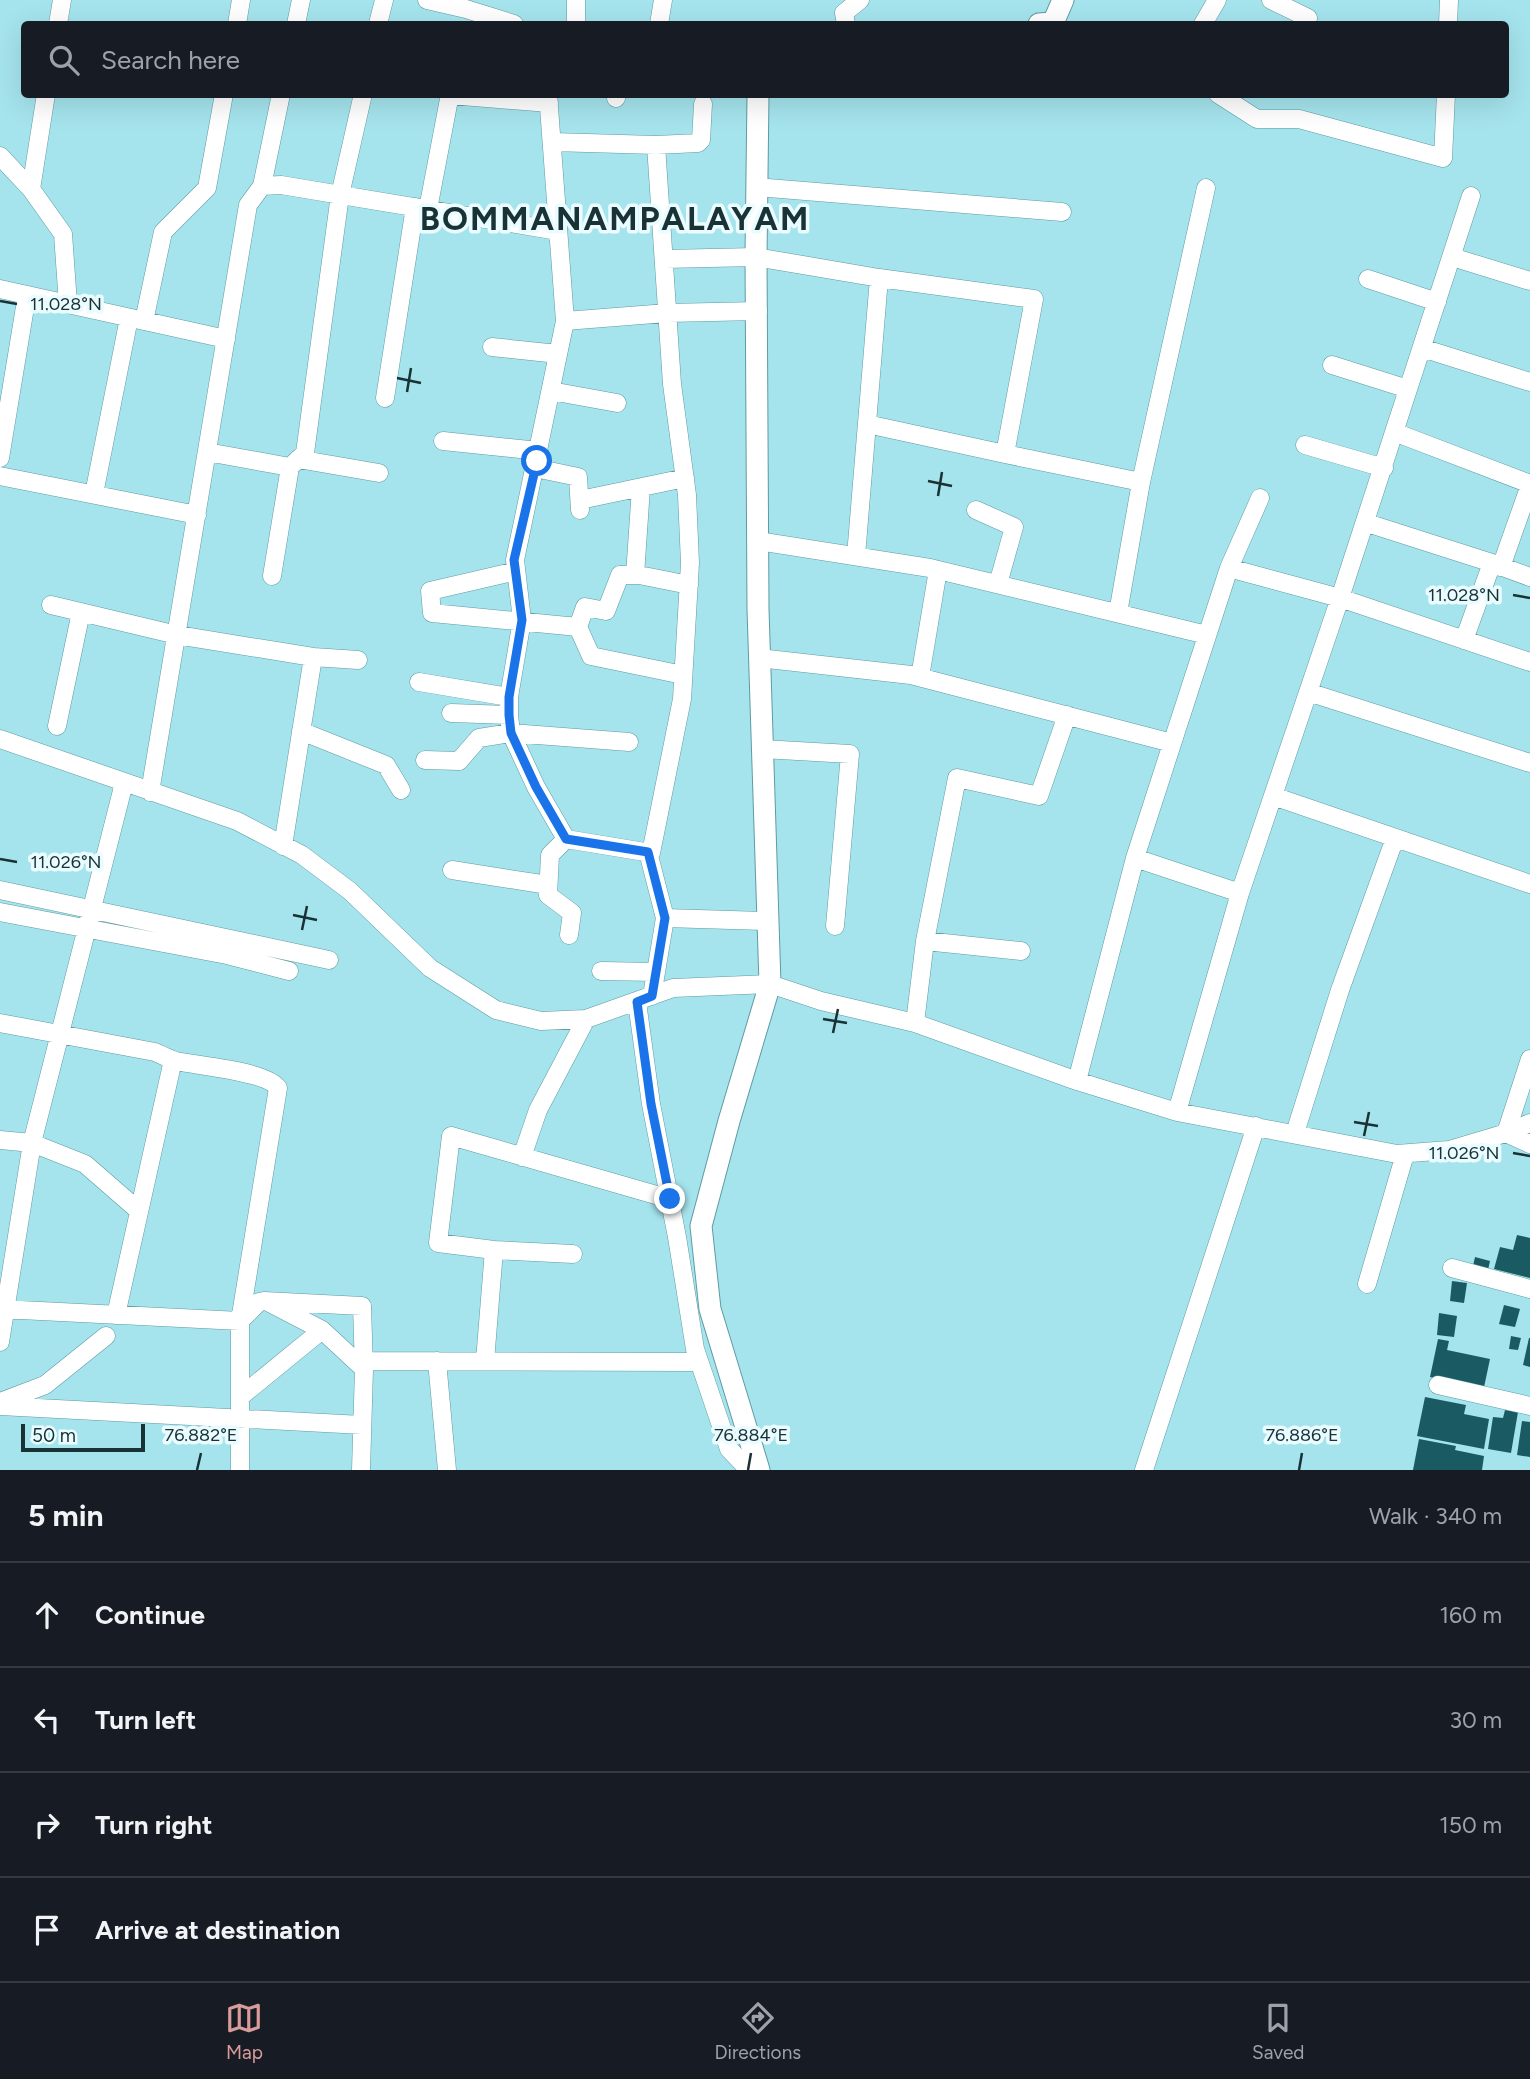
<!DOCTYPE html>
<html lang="en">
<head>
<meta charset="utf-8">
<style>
	:root { --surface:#171b24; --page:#20242c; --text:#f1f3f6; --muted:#9ea1a6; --line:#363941; --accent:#da9b9b }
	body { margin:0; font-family:Figtree,sans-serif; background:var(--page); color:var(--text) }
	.scale { position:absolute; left:21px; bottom:18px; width:124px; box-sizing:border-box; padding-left:7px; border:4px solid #183235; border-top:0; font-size:19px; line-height:24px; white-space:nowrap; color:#183235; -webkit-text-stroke:5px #eafcff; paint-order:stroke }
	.stop { position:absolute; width:21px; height:21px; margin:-16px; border:5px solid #1a73e8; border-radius:50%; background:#fff }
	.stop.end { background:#1a73e8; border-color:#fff; box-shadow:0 2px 7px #0008 }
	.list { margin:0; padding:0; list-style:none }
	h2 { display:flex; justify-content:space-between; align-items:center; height:91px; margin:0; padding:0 28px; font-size:30px }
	h2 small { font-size:23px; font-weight:400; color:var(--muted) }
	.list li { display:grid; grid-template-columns:46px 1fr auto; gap:21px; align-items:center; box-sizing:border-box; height:105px; padding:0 28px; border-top:2px solid var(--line) }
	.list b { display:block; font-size:26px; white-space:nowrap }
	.list em { font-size:23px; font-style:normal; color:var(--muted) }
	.icon { flex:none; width:38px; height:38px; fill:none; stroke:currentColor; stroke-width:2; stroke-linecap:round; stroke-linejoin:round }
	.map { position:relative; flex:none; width:1530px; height:1470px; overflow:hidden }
	.search { position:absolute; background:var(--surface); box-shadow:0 7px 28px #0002; left:21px; right:21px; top:21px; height:77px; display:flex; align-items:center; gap:18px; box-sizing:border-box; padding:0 24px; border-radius:7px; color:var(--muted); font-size:26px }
	.sheet { height:511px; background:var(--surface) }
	nav { display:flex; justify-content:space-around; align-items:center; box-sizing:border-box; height:98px; border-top:2px solid var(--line); background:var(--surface); font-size:19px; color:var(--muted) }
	nav a { display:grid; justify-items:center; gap:4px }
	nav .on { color:var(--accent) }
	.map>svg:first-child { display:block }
</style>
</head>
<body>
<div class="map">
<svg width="1530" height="1470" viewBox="0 0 1530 1470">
	<rect width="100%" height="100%" fill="#a5e4ed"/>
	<path fill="#1a5a63" d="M1517 1235 1530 1238V1278L1494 1269 1500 1247 1513 1250Z
		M1475 1257 1490 1261 1488 1270 1473 1266Z
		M1452 1281 1467 1283 1464 1303 1450 1301Z
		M1504 1305 1520 1309 1515 1327 1499 1324Z
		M1439 1313 1457 1316 1454 1337 1437 1335Z
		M1511 1336 1521 1338 1518 1350 1509 1349Z
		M1529 1338H1530V1367L1523 1365Z
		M1438 1339 1449 1341 1447 1350 1490 1359 1483 1392 1459 1383 1430 1377Z
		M1425 1397 1466 1405 1464 1414 1489 1419 1484 1449 1417 1436Z
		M1505 1410 1518 1412 1511 1453 1488 1449 1493 1417 1503 1418Z
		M1522 1421 1530 1422V1457L1517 1455Z
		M1419 1439 1456 1446 1455 1450 1484 1456 1482 1470H1413Z"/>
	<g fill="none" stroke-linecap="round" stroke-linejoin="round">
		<g stroke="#5e9ba3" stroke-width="19">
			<path id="minor" d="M427 0 466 9 514 24
				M1271 0 1308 18
				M58 24 62 0
				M237 24 241 0
				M296 24 301 0
				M378 24 384 0
				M576 24V0
				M659 24 663 0
				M846 24 844 13 860 0
				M1203 24 1217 0
				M1448 24 1449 0
				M548 94 565 321 515 560 522 620 509 697V715L511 733 536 787 566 839 651 853 682 699 690 563 687 495 672 384 656 145 698 143 701 140 703 104
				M1218 94 1257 119H1299L1443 158 1446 94
				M450 95 549 103
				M616 98 617 94
				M552 142 656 145
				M0 156 31 189 63 234 68 304
				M262 186 281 94
				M757 187 1062 212
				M31 189 46 94
				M428 209 450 94
				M1452 257 1530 281
				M664 259 756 257 879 278 1034 299 1005 454 1141 482 1118 613
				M1368 279 1437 302
				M0 289 226 339
				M144 321 163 232 207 188 224 94
				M565 321 667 313 758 311
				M492 347 558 354
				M1422 348 1530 382
				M1332 365 1408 389
				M551 391 617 403
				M385 398 415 207
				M867 424 1005 454
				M1394 432 1530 484
				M443 441 539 451
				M1305 445 1384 468
				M207 452 290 467 305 453 340 195 363 94
				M0 458 27 295
				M298 459 379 473
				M535 468 578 477 580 510
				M0 476 197 515
				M1141 482 1206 188
				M94 494 129 318
				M580 500 685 478
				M976 510 1014 527 998 584
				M1367 523 1492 563
				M758 541 930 568 1207 635
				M856 556 879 278
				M1501 567 1530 485
				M1229 568 1260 498
				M516 571 430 591 432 613 578 627
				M635 575 641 488
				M272 576 290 467
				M51 605 177 635 313 657 283 846
				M1464 640 1492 563 1530 577
				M313 657 358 660
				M759 658 911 675 1172 743
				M683 675 591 656 578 627 585 607 606 611 620 575H639L689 585
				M920 677 938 570
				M419 682 509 697
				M1308 692 1530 763
				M451 713 509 715
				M57 726 81 612
				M301 731 386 765 401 790
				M0 739 237 821 302 855 350 891 430 968 496 1010 541 1021 586 1019 673 988 770 984 821 1001 915 1023 1077 1081 1177 1112 1240 893 1340 598 1530 662
				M762 749 850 754 835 926
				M425 760 459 761 479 738 511 733 629 742
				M150 792 248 205 262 186 281 185 558 231
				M1273 796 1530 884
				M566 839 550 855 548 895 572 913 569 935
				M648 852 665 918 652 996
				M1135 858 1240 893
				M452 870 548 885
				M0 890 329 960
				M0 912 227 955 289 971
				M665 918 768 921
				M925 941 1021 951
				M601 971 656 972
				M637 1002 651 1104 677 1237 695 1349 729 1449 749 1470
				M0 1023 155 1052C162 1055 169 1059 176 1061 198 1066 267 1071 278 1088L240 1321V1470
				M915 1023 925 941 957 778 1039 796 1067 715
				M1530 1059 1506 1133 1530 1144
				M1077 1081 1135 858 1229 568 1340 598 1471 196
				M1177 1112 1397 1154 1449 1150 1506 1133 1530 1123
				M1295 1133 1340 990 1395 838
				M0 1140 32 1143 85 1164 139 1211
				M522 1157 538 1110 586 1019
				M573 1254 494 1250 438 1243 451 1136 670 1199
				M1452 1268 1530 1289
				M1367 1284 1405 1154
				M270 1303 322 1330 364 1369
				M0 1309 240 1321 259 1302 264 1301 362 1306 364 1369
				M116 1315 173 1060
				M0 1342 32 1143 124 783
				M437 1361 447 1470
				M485 1361 494 1250
				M1438 1385 1530 1406
				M240 1397 322 1330
				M0 1402 45 1385 106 1336
				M0 1406 362 1425
				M361 1470 364 1369 366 1361 699 1362
				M1144 1470 1256 1126"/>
		</g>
		<g stroke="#5e9ba3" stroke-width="23">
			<path id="tertiary" d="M1039 24 1053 23 1063 0
				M758 94 756 257 758 609 770 984 729 1121 701 1226 710 1309 759 1470"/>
		</g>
		<use href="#minor" stroke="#fff" stroke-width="18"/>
		<use href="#tertiary" stroke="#fff" stroke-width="21"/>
	</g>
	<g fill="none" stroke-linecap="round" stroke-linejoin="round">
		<path stroke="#1a73e8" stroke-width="9" d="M537 461 514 560 522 620 509 697V715L511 733 536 787 566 839 648 852 665 918 652 996 637 1002 651 1104 670 1199"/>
	</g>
	<path fill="none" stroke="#183235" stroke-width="2.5" d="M0 301 17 304M397 378 421 383M407 392 411 368M928 481 952 486M938 496 942 472M1513 595 1530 598M0 859 17 862M293 915 317 920M302 930 307 906M823 1019 847 1023M833 1033 838 1009M1354 1122 1378 1126M1364 1136 1369 1112M1513 1153 1530 1156M197 1470 201 1453M748 1470 751 1453M1299 1470 1302 1453"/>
	<g text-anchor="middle" stroke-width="7" stroke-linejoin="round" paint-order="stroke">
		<g font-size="33" font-weight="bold" letter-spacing="2" fill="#183235" stroke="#eafcff">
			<text x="615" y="230">BOMMANAMPALAYAM</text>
		</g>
	</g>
	<g font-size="18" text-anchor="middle" fill="#183235" stroke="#eafcff" stroke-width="7" stroke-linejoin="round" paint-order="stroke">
		<text x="66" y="310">11.028°N</text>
		<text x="1464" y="601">11.028°N</text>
		<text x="66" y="868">11.026°N</text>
		<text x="1464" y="1159">11.026°N</text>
		<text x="201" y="1441">76.882°E</text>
		<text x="751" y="1441">76.884°E</text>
		<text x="1302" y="1441">76.886°E</text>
	</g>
</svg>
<div class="scale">50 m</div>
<div class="stop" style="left:537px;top:461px"></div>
<div class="stop end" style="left:670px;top:1199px"></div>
<div class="search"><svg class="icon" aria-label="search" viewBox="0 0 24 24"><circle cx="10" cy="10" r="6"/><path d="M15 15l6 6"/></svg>Search here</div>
</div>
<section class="sheet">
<h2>5 min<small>Walk · 340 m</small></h2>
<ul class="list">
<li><svg class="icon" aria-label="ahead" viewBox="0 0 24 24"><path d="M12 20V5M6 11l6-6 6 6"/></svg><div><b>Continue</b></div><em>160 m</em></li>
<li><svg class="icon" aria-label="left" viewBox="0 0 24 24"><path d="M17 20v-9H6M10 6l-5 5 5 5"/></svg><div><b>Turn left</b></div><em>30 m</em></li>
<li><svg class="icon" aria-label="right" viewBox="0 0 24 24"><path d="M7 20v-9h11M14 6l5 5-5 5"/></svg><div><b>Turn right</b></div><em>150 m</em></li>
<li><svg class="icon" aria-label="arrive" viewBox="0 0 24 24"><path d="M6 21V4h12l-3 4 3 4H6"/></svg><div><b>Arrive at destination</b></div></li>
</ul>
</section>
<nav>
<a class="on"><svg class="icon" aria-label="map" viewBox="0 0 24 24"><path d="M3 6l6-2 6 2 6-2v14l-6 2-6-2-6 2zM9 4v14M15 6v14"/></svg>Map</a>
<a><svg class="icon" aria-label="directions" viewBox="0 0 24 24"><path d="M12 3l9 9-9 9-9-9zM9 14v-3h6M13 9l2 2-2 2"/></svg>Directions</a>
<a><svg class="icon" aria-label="saved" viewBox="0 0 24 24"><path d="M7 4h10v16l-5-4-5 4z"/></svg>Saved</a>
</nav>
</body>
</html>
